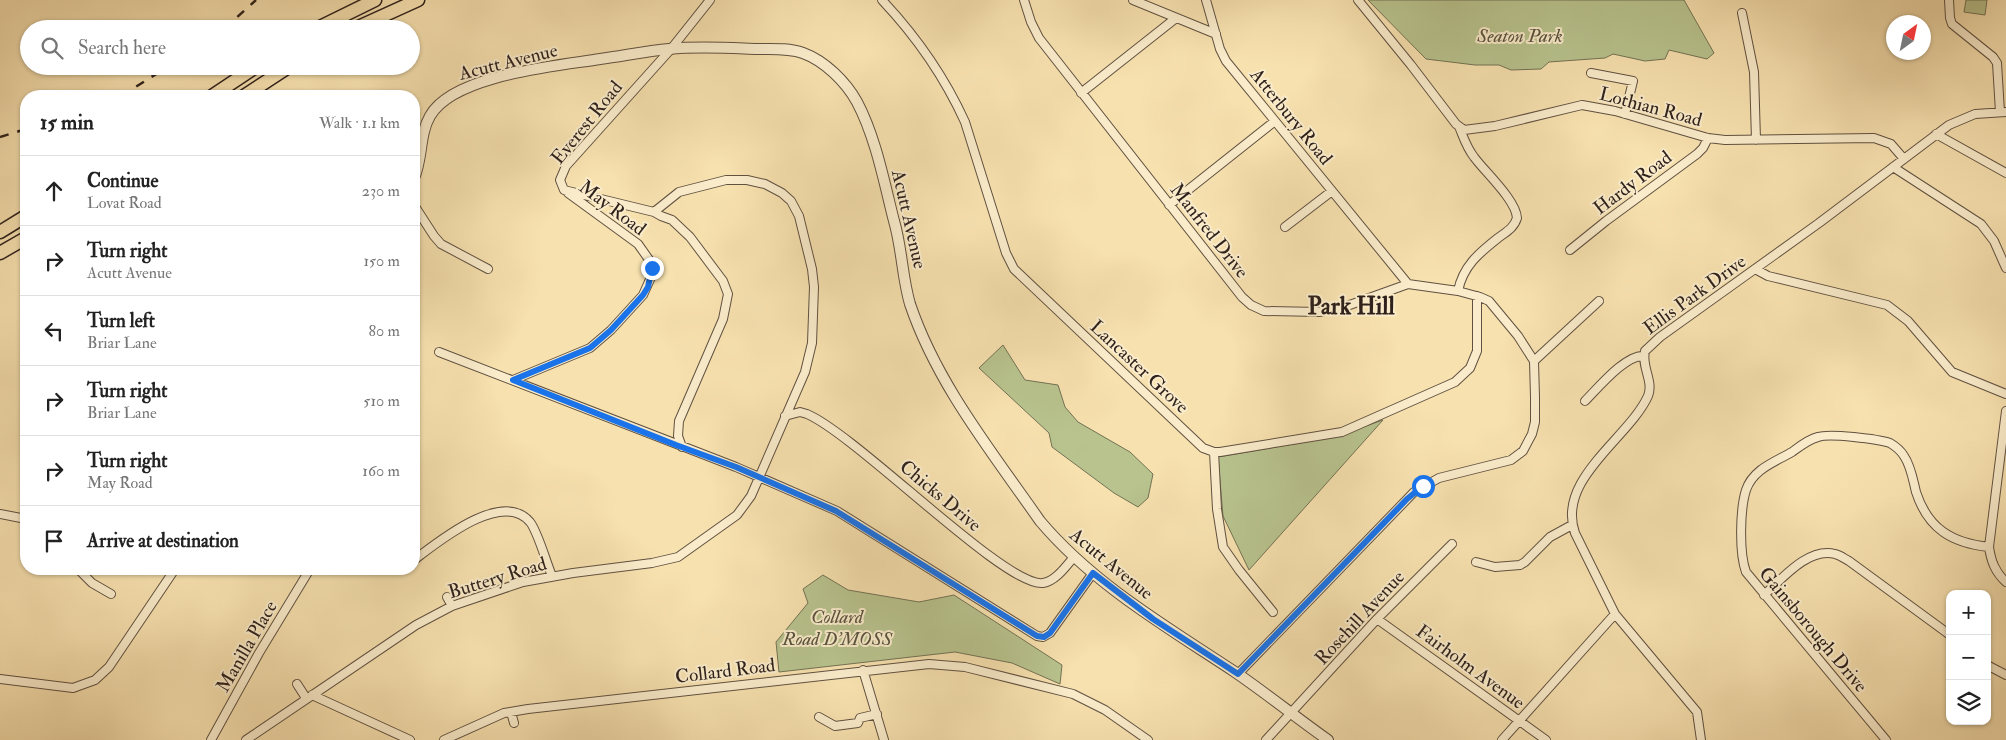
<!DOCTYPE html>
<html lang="en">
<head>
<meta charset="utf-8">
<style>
	:root { --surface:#fff; --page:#f2f2f2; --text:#222; --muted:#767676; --line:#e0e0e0 }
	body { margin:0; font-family:"IM FELL Double Pica",serif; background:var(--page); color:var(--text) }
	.controls { position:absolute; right:15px; bottom:15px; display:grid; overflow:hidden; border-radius:10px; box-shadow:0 1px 4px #0004 }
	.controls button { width:45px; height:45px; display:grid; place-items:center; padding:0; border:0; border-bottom:1px solid var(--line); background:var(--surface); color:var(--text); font:25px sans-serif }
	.compass { position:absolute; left:1886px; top:15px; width:45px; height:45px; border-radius:50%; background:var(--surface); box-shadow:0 1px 4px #0004; rotate:33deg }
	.stop { position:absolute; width:15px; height:15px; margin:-11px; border:4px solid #1a73e8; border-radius:50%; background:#fff }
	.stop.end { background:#1a73e8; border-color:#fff; box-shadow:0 1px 5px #0008 }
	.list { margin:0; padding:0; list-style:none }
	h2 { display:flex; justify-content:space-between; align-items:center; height:65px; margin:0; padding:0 20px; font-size:21px }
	h2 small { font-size:16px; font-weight:400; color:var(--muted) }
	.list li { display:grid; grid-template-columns:32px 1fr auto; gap:15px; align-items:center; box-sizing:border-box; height:70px; padding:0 20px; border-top:1px solid var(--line) }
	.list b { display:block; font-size:19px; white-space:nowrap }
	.list p { margin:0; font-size:16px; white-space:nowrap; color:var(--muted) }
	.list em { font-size:16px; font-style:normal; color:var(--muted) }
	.icon { flex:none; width:28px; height:28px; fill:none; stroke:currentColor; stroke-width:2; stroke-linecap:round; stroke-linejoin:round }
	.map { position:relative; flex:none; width:2006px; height:740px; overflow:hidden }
	.search { position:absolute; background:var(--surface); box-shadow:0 1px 4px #0004; left:20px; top:20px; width:400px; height:55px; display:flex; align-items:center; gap:12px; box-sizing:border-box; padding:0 18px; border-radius:28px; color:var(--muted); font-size:19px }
	.panel { position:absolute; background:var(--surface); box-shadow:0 1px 4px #0004; left:20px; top:90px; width:400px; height:485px; border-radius:20px }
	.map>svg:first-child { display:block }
</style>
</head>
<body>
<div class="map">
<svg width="2006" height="740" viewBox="0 0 2006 740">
	<rect width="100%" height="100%" fill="#f7e1af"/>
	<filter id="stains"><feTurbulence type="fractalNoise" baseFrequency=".004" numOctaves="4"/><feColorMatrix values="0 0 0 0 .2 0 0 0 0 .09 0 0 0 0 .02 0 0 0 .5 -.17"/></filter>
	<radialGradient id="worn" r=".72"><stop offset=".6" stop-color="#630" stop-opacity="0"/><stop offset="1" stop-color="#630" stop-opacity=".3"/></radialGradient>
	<path fill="#b8c38e" stroke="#737255" d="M1368 0H1684L1714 53 1707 59 1669 50 1665 59 1645 61 1613 54 1605 58 1549 62 1541 69 1511 70 1499 65H1475L1426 59Z
		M1966 0H1987L1985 15 1964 12Z
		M1003 345 1025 380 1058 385 1065 407 1078 422 1130 452 1153 474 1148 498 1138 507 1114 493 1052 447 1049 433 979 368Z
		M1383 420 1249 570 1223 516 1218 457 1334 437Z
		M823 575 848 590 919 602 954 595 1062 665 1060 684 1012 663 955 652 779 672 776 642 808 603 803 589Z"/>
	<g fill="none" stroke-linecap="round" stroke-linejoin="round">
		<g stroke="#605141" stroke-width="10">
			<path id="minor" d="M882 0C915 35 945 78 965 122L1006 253 1014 269 1203 448 1214 452H1220L1342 432 1455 382 1470 368 1477 351V296
				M1024 0 1031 22 1039 38 1242 297 1251 305 1264 311 1319 312 1344 307 1408 284 1458 291 1480 297 1489 301 1518 336 1534 361 1535 397V422L1532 434 1523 451 1511 460 1439 478 1414 492 1238 674
				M1133 0 1216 34
				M1206 0 1220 49 1226 61 1408 284
				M1358 0 1411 65 1456 124 1464 130 1495 126 1582 105 1615 111 1708 138 1725 140 1874 138 1891 144 1904 159
				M1949 0 1950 18 1952 24 1993 57 1997 63 2000 112
				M1742 13 1754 72 1756 140
				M1591 73 1633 81 1625 114
				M1081 93 1176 18
				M1936 134 2006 173
				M1893 167 1981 224 1994 241 2006 268
				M414 205 434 236 441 244 488 269
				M1169 205 1275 121
				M1285 227 1332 191
				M1570 250 1606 221 1697 154 1703 148 1708 138
				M1755 269 1768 276 1887 305 1908 321 1952 372 2006 394
				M1458 291C1463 266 1479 253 1498 238 1506 232 1514 228 1517 218 1516 200 1485 172 1474 157 1467 148 1464 139 1460 129
				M439 352 736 467 837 511 1037 636 1043 637 1050 633 1093 573
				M1534 361 1599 301
				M513 380 590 348 611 330 643 295 652 275 650 261 638 244 568 193
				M1585 401C1598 388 1626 354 1644 356
				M2006 411 1989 547C1991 561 1995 572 2006 582
				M785 416 800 412 807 414C858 436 1006 588 1043 583 1056 581 1066 566 1074 557
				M682 447 678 436 679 421 723 319 728 294 723 281 690 237 672 220 661 216 654 212 564 190 560 180 566 166 671 49 710 0
				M1214 452 1217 509 1223 547 1239 570 1273 612
				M0 514 26 519
				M414 560C438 542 502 489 530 522 538 532 546 562 552 576
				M1476 562 1495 567 1520 565 1525 562 1550 537 1572 525
				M78 569 92 583 111 594
				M1764 595C1782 579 1808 547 1835 554 1840 555 1845 559 1849 561L1950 635
				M447 597 452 606
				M1377 619 1546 740
				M1987 665 2006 675
				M863 670 884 740
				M0 679 73 688 95 680 109 667 175 569
				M297 684 306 698
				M312 695 410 740
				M511 712 514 723
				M819 717 835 726 858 723 860 718 877 714
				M211 740 259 653 310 569
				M246 740 416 625 452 606 523 582 573 573 652 563 678 557 737 515 751 496 805 372 812 343 814 287 812 269 799 216 791 201 782 193 765 184 747 180H726L679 192 654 212
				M444 740 504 713 528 709 929 664 965 667 1073 694 1105 710 1148 740
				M1266 740 1377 619 1452 544
				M1502 740 1615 614
				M1701 740 1697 712 1615 614 1575 533C1556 479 1629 438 1648 396 1654 381 1641 367 1645 351L1660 337 1819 223 1949 125 1975 114 2006 112
				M1886 740 1746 572C1739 553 1740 509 1746 490 1753 469 1775 462 1792 452 1800 446 1809 439 1818 437 1829 433 1878 439 1890 443 1895 446 1901 451 1904 456 1911 466 1913 480 1916 492 1928 529 1952 543 1989 547"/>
		</g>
		<g stroke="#605141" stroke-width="12">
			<path id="tertiary" d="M414 178C423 158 419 135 430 116 453 75 556 66 600 59 623 56 646 51 669 49 698 46 729 48 758 49 773 49 789 48 803 53 825 61 846 82 857 102 876 138 884 182 894 221 902 248 902 277 910 304 937 384 992 452 1040 521 1093 584 1167 627 1235 672 1267 694 1297 718 1328 740"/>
		</g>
		<g stroke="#2e211c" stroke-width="15">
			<path id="primary" d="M316 29 375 0
				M354 29 418 0
				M212 96 257 66
				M244 96 290 66
				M0 232 26 216
				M0 253 26 238"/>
		</g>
		<use href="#minor" stroke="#faeccb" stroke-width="8"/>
		<use href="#tertiary" stroke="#faeccb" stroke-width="10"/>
		<use href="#primary" stroke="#f7e1af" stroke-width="12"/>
		<path stroke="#2e211c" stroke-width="2.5" stroke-dasharray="9 9" stroke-linecap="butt" d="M224 29 256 0
			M121 96 169 66
			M0 137 26 129"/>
	</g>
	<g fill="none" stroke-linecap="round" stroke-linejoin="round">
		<path stroke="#1a73e8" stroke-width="6" d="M652 268 648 287 643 295 611 330 590 348 513 380 676 445 736 467 836 511 1037 636 1044 637 1050 633 1093 573 1153 619 1238 674 1407 499 1423 486"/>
	</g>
	<g text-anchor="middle" stroke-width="4" stroke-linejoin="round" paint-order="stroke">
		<g font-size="19" font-style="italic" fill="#57523e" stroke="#faeccb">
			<text x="1520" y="42">Seaton Park</text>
			<text x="837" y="623">Collard<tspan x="837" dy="22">Road D'MOSS</tspan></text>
		</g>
		<g font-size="19" fill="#2e211c" stroke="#faeccb">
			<text transform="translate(508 61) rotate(-14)" y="7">Acutt Avenue</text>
			<text transform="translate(1651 106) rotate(15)" y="7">Lothian Road</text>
			<text transform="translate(1292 116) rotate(51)" y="7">Atterbury Road</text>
			<text transform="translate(586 122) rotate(-51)" y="7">Everest Road</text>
			<text transform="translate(1632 182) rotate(-37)" y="7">Hardy Road</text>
			<text transform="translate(613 207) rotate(37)" y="7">May Road</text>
			<text transform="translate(910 219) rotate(77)" y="7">Acutt Avenue</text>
			<text transform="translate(1210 230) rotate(52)" y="7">Manfred Drive</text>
			<text transform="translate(1694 294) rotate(-36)" y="7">Ellis Park Drive</text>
			<text transform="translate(1140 366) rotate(43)" y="7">Lancaster Grove</text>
			<text transform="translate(941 495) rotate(40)" y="7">Chicks Drive</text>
			<text transform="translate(1112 563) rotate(39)" y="7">Acutt Avenue</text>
			<text transform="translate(497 577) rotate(-17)" y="7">Buttery Road</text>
			<text transform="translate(1359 617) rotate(-47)" y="7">Rosehill Avenue</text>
			<text transform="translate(1814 629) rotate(50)" y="7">Gainsborough Drive</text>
			<text transform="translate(246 646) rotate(-60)" y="7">Manilla Place</text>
			<text transform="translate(1471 666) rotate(36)" y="7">Fairholm Avenue</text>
			<text transform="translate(725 670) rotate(-7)" y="7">Collard Road</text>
		</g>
		<g font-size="24" font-weight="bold" fill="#2e211c" stroke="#faeccb">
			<text x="1351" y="314">Park Hill</text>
		</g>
	</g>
	<rect width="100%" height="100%" filter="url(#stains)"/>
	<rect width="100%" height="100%" fill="url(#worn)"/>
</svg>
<div class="controls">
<button>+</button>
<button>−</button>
<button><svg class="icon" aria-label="layers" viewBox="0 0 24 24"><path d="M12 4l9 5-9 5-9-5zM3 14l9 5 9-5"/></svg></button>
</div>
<svg class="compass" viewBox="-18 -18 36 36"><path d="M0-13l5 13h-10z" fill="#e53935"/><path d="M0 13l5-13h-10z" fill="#767676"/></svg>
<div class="stop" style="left:1423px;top:486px"></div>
<div class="stop end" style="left:652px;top:268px"></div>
<div class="search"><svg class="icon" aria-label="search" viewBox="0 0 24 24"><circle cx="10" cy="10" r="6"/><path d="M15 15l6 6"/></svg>Search here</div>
<section class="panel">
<h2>15 min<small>Walk · 1.1 km</small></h2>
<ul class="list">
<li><svg class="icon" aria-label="ahead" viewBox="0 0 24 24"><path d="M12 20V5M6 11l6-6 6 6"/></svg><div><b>Continue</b><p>Lovat Road</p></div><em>230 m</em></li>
<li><svg class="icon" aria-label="right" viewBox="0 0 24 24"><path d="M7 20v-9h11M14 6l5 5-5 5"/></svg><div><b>Turn right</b><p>Acutt Avenue</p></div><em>150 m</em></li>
<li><svg class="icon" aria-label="left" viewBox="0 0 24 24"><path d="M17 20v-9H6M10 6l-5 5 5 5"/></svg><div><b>Turn left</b><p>Briar Lane</p></div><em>80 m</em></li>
<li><svg class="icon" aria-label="right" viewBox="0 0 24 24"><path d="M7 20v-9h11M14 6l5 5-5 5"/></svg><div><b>Turn right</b><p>Briar Lane</p></div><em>510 m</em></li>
<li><svg class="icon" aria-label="right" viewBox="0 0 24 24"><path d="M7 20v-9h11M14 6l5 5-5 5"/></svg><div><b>Turn right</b><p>May Road</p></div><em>160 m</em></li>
<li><svg class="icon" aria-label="arrive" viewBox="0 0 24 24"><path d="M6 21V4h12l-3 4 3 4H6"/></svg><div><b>Arrive at destination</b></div></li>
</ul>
</section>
</div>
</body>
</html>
